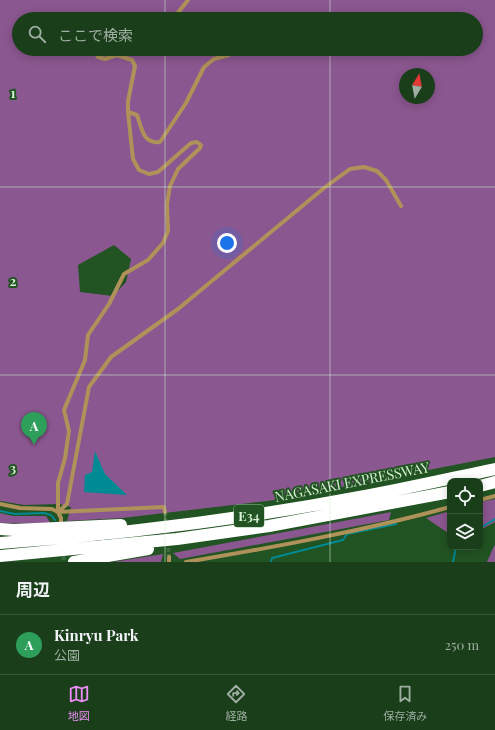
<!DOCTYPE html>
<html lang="ja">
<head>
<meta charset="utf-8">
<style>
	:root { --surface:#1a3e1a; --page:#274927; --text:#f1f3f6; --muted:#9faea2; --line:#385739; --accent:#ee8cf8 }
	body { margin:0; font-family:"Playfair Display","Noto Sans JP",serif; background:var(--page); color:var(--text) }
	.controls { position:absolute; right:12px; bottom:12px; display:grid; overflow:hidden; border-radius:8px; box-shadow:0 2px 10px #0003 }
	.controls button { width:36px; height:36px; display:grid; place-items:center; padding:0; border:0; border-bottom:1px solid var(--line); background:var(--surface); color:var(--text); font:20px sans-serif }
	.compass { position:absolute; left:399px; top:68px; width:36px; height:36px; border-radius:50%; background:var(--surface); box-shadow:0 2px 10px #0003; rotate:10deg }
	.you { position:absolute; left:227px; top:243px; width:14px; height:14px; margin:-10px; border:3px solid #fff; border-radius:50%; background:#1a73e8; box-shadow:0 0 0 6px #1a73e833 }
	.badge { display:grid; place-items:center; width:26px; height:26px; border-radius:50%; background:var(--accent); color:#fff; font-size:13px; font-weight:700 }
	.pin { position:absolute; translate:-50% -33px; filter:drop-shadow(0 1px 2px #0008) }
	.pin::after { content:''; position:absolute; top:21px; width:14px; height:12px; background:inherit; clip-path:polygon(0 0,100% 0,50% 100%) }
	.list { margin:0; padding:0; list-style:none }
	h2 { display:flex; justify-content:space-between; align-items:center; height:52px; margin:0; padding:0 16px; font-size:17px }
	h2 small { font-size:13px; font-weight:400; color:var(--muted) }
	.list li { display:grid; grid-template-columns:26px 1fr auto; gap:12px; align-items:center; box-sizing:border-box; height:60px; padding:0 16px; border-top:1px solid var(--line) }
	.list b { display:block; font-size:15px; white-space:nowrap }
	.list p { margin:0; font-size:13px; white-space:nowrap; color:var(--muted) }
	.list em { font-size:13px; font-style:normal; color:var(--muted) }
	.icon { flex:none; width:22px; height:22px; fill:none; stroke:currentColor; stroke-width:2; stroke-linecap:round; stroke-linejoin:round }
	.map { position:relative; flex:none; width:495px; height:562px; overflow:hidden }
	.search { position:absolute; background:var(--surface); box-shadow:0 2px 10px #0003; left:12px; right:12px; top:12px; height:44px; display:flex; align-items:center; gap:10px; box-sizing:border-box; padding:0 14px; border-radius:22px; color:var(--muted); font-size:15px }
	.sheet { height:112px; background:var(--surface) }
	nav { display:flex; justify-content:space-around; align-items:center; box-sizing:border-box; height:56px; border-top:1px solid var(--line); background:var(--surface); font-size:11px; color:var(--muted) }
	nav a { display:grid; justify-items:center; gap:2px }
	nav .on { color:var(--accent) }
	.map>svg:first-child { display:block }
</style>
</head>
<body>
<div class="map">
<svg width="495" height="562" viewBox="0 0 495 562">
	<rect width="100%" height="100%" fill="#225322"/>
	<path fill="#8b5790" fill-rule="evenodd" d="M0 0H495V457L275 500 122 518 67 521 71 507 59 504 24 505 0 501ZM19 19H476V49H19ZM405 74H429V98H405ZM114 245 131 259 126 282 113 296 80 292 78 265Z
		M495 499V522L480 530V502Z
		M450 511V533H448L426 518Z
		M391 512 389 520 180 559 173 553Z
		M0 513 13 516H46L51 524 0 523Z
		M495 545V562H487L494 546Z
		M163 554 161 562H113Z"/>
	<path fill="#008a94" d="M95 451 105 474 127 495 84 492 85 475 92 472Z"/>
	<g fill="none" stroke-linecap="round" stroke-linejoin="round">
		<path stroke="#008a94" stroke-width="2" d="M0 511 15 514 44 513 51 515 55 520
			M480 528 495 519
			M271 562 272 558 343 540 347 534 396 524
			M453 562 456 547"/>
		<path stroke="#3d6b3d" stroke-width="4" stroke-dasharray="4 2" stroke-linecap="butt" d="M165 512 169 557
			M63 550 64 562"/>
		<path stroke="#af9259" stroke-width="4" d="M97 19 98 15
			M173 19 188 0
			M94 49 98 57 105 59 117 55 132 60 135 66 128 101V112
			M480 500 495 496
			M0 504 20 508 52 509 58 512 164 507 165 512
			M58 512 67 504 89 387 111 357 178 309 324 188 350 169 364 167 377 171 386 180 401 206
			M61 523V518L58 512V483L65 458 69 431 64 410 85 360 88 335 109 304 124 274 148 260 163 243 168 231 167 204 170 186 178 169 200 148 201 145 197 142 191 143 158 172 149 174 139 170 133 159 128 112 137 115C142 129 143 144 160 142L186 103 204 67 214 59 229 55 237 49
			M169 557V562
			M186 562C275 547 363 531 450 507"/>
		<path stroke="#fff" stroke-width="12" d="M480 486 495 482
			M0 529 14 530 121 525
			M0 543C122 534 244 519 365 496 408 488 452 478 495 469
			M0 556 177 539 269 526 450 492
			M74 562 148 549"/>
	</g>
	<path fill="none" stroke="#d5f0d3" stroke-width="1" stroke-opacity="0.55" d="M165 0V19M330 0V19M165 49V562M330 49V562M0 187H495M0 375H495"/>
	<g text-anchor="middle" stroke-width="4" stroke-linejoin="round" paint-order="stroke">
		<rect fill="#225322" stroke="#9fc19e" stroke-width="1" x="234" y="505" width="30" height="22" rx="3"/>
		<g font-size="13" font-weight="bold" fill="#d5f0d3">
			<text x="249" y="521">E34</text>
		</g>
		<g font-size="14" fill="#d5f0d3" stroke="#225322">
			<text transform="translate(352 482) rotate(-11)" y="5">NAGASAKI EXPRESSWAY</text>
		</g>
	</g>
	<g font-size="13" text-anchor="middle" font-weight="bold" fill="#d5f0d3" stroke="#225322" stroke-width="4" stroke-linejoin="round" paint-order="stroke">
		<text x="13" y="98">1</text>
		<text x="13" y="286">2</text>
		<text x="13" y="473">3</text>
	</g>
</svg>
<div class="controls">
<button><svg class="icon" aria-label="locate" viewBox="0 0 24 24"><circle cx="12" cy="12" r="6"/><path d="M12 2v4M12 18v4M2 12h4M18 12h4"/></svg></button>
<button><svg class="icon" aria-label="layers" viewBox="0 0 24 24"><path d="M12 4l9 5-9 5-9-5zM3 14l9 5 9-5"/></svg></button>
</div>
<svg class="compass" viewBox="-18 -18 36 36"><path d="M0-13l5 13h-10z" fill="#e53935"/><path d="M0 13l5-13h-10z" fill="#9faea2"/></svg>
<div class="you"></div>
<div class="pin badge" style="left:34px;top:445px;background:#2e9e5b">A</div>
<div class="search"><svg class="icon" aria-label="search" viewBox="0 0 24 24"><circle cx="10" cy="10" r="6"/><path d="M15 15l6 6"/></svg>ここで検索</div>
</div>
<section class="sheet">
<h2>周辺<small></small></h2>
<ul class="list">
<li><span class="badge" style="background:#2e9e5b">A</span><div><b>Kinryu Park</b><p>公園</p></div><em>250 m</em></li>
</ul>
</section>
<nav>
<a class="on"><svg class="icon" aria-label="map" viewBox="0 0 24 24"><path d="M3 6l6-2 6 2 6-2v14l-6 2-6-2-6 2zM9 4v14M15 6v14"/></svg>地図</a>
<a><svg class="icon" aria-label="directions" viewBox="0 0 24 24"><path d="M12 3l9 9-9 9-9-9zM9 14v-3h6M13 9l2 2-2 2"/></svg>経路</a>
<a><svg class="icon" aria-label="saved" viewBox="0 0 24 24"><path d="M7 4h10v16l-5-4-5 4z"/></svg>保存済み</a>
</nav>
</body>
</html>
